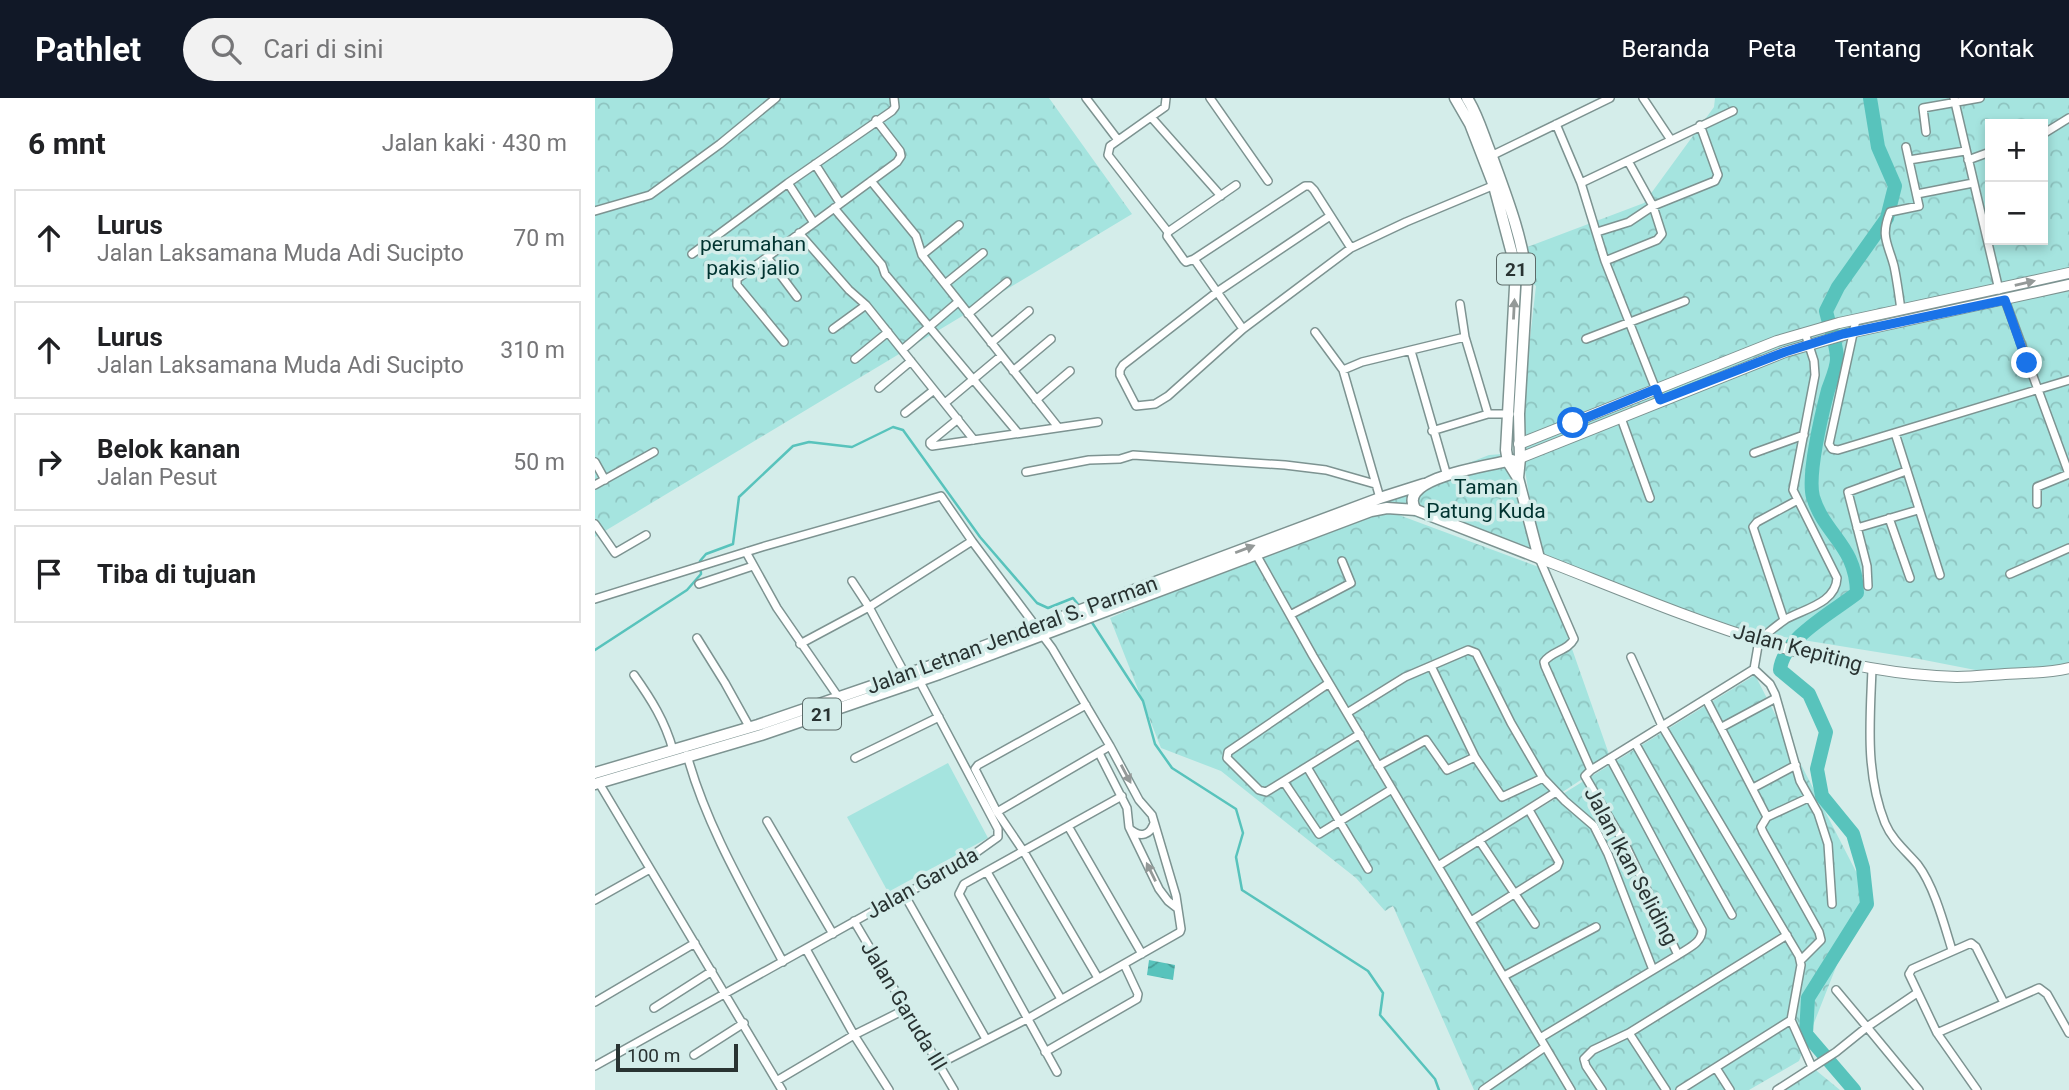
<!DOCTYPE html>
<html lang="id">
<head>
<meta charset="utf-8">
<style>
	:root { --surface:#fff; --page:#f2f2f2; --text:#202124; --muted:#757577; --line:#e0e0e0; --accent:#111827 }
	body { margin:0; font-family:Roboto,sans-serif; background:var(--page); color:var(--text) }
	.controls { position:absolute; right:21px; top:21px; display:grid; overflow:hidden; border-radius:0px; box-shadow:0 4px 10px #0003 }
	.controls button { width:63px; height:63px; display:grid; place-items:center; padding:0; border:0; border-bottom:2px solid var(--line); background:var(--surface); color:var(--text); font:35px sans-serif }
	.scale { position:absolute; left:21px; bottom:18px; width:122px; box-sizing:border-box; padding-left:7px; border:4px solid #293332; border-top:0; font-size:19px; line-height:24px; white-space:nowrap; color:#293332; -webkit-text-stroke:5px #d4edea; paint-order:stroke }
	.stop { position:absolute; width:21px; height:21px; margin:-16px; border:5px solid #1a73e8; border-radius:50%; background:#fff }
	.stop.end { background:#1a73e8; border-color:#fff; box-shadow:0 2px 7px #0008 }
	.list { margin:0; padding:0; list-style:none }
	h2 { display:flex; justify-content:space-between; align-items:center; height:91px; margin:0; padding:0 28px; font-size:30px }
	h2 small { font-size:23px; font-weight:400; color:var(--muted) }
	.list li { display:grid; grid-template-columns:46px 1fr auto; gap:21px; align-items:center; box-sizing:border-box; height:98px; margin:0 14px 14px; padding:0 14px; border:2px solid var(--line); border-radius:0px }
	.list b { display:block; font-size:26px; white-space:nowrap }
	.list p { margin:0; font-size:23px; white-space:nowrap; color:var(--muted) }
	.list em { font-size:23px; font-style:normal; color:var(--muted) }
	.icon { flex:none; width:38px; height:38px; fill:none; stroke:currentColor; stroke-width:2; stroke-linecap:round; stroke-linejoin:round }
	.map { position:relative; flex:none; width:1474px; height:992px; overflow:hidden }
	header { display:flex; align-items:center; gap:42px; box-sizing:border-box; height:98px; padding:0 35px; background:var(--accent); color:#fff }
	header strong { font-size:33px }
	nav { display:flex; gap:38px; margin-inline-start:auto; font-size:24px }
	.search { width:490px; height:63px; background:var(--page); display:flex; align-items:center; gap:18px; box-sizing:border-box; padding:0 24px; border-radius:38px; color:var(--muted); font-size:26px }
	main { display:flex }
	aside { flex:1; background:var(--surface) }
	.map>svg:first-child { display:block }
</style>
</head>
<body>
<header>
<strong>Pathlet</strong>
<div class="search"><svg class="icon" aria-label="search" viewBox="0 0 24 24"><circle cx="10" cy="10" r="6"/><path d="M15 15l6 6"/></svg>Cari di sini</div>
<nav><a>Beranda</a><a>Peta</a><a>Tentang</a><a>Kontak</a></nav>
</header>
<main>
<aside>
<h2>6 mnt<small>Jalan kaki · 430 m</small></h2>
<ul class="list">
<li><svg class="icon" aria-label="ahead" viewBox="0 0 24 24"><path d="M12 20V5M6 11l6-6 6 6"/></svg><div><b>Lurus</b><p>Jalan Laksamana Muda Adi Sucipto</p></div><em>70 m</em></li>
<li><svg class="icon" aria-label="ahead" viewBox="0 0 24 24"><path d="M12 20V5M6 11l6-6 6 6"/></svg><div><b>Lurus</b><p>Jalan Laksamana Muda Adi Sucipto</p></div><em>310 m</em></li>
<li><svg class="icon" aria-label="right" viewBox="0 0 24 24"><path d="M7 20v-9h11M14 6l5 5-5 5"/></svg><div><b>Belok kanan</b><p>Jalan Pesut</p></div><em>50 m</em></li>
<li><svg class="icon" aria-label="arrive" viewBox="0 0 24 24"><path d="M6 21V4h12l-3 4 3 4H6"/></svg><div><b>Tiba di tujuan</b></div></li>
</ul>
</aside>
<div class="map">
<svg width="1474" height="992" viewBox="0 0 1474 992">
	<defs>
		<pattern id="forest-crowns" width="20" height="18" patternUnits="userSpaceOnUse" patternTransform="scale(1.75)"><rect width="20" height="18" fill="#a5e4df"/><path d="M2 6a3 3 0 1 1 6 0M12 15a3 3 0 1 1 6 0" fill="none" stroke="#8ec4c0"/></pattern>
		<pattern id="water-waves" width="16" height="10" patternUnits="userSpaceOnUse" patternTransform="scale(1.75)"><rect width="16" height="10" fill="#58c3bc"/><path d="M0 5q4-4 8 0t8 0" fill="none" stroke="#499f99"/></pattern>
	</defs>
	<rect width="100%" height="100%" fill="#d4edea"/>
	<path fill="#a5e4df" d="M353 665 393 740 293 794 252 719Z"/>
	<path fill="url(#forest-crowns)" fill-rule="evenodd" d="M0 0H454L537 116 0 439Z
		M1120 0H1474V565L1406 577 1319 560 1152 533 944 460 935 461 777 403 894 357 921 355 935 403 924 336 941 188 903 160 1049 105 1119 9ZM1395 26H1448V142H1395Z
		M777 407 949 471 1016 662 916 728 1160 577 1271 793 1204 963 1154 992H879L798 808 790 813 761 780 626 673 566 650 515 520Z
		M1217 969 1245 992H1180Z"/>
	<path fill="url(#water-waves)" d="M554 862 580 867 578 882 552 877Z"/>
	<g fill="none" stroke-linecap="round" stroke-linejoin="round">
		<path stroke="#58c3bc" stroke-width="2.5" d="M496 523 548 603 560 646 577 670 641 711 648 735 641 759 647 792 773 873 788 895 785 917 840 981 844 992
			M0 552 92 492 106 476 105 463 111 456 138 446 144 399 198 348 214 344 257 349 298 329 308 332 385 439 442 505 453 510 478 500 486 510"/>
		<path stroke="#58c3bc" stroke-width="14" d="M1259 992 1211 936 1213 900 1272 806 1268 770 1258 736 1227 698 1222 671 1231 634 1214 596 1185 572C1188 540 1238 514 1262 495 1261 447 1230 438 1218 399 1212 377 1227 315 1233 292 1236 283 1242 270 1242 261 1242 246 1234 227 1231 213L1243 189 1292 120 1300 88 1283 49 1275 0"/>
		<g stroke="#7d9391" stroke-width="10">
			<path id="minor" d="M491 0 523 42
				M571 0 570 9 515 48 513 57 573 134 572 138 589 162 591 164 599 161
				M615 0 673 83
				M1048 0 1076 42
				M1359 0 1404 192
				M556 19 626 98
				M961 26 986 85 1010 163 1065 302
				M1331 34 1328 10 1385 0
				M1448 36 1474 20
				M896 58 1015 0
				M1314 62 1370 53
				M1373 62 1395 54
				M220 66 245 105
				M276 83 321 138 327 157 463 329
				M986 85 1138 13
				M1322 96 1378 85
				M239 110 287 167 290 176 423 335
				M0 113 55 97 125 46 181 0
				M735 118 622 194 528 267 525 272V277L541 308 560 306 573 298 648 231 756 150 811 124 902 86
				M219 125 302 64 306 58 305 53 281 22
				M573 134 641 87
				M1002 134 1034 124 1058 108 1120 83 1123 77 1105 27
				M204 135 254 192 271 207 379 342
				M97 156 193 85
				M327 157 364 127
				M172 159 202 199
				M1010 163 1062 142 1067 136 1058 108 1033 63
				M350 186 388 155
				M1410 202 1474 376
				M865 206 870 239 893 316H915
				M1306 212C1304 197 1302 182 1299 168 1293 145 1285 139 1295 114L1324 108 1311 49
				M373 216 412 184
				M1261 222 1234 346 1237 351 1243 352 1474 282
				M238 231 271 207
				M648 231 599 161 710 88H715L719 92 756 150
				M720 234 748 272 785 400
				M991 241 1090 203
				M189 244 142 187V181L219 125 193 85 297 13 300 9 299 0
				M396 245 434 213
				M307 252 363 204
				M816 253 852 378
				M260 261 293 234
				M748 272 767 264 870 239
				M418 273 456 241
				M284 290 316 263
				M441 302 475 273
				M350 305 406 258
				M310 315 339 292
				M1026 320 1055 400
				M363 321 335 344V346L337 348 503 324
				M837 333 893 316
				M1300 335 1345 477
				M1159 355 1209 337
				M0 364 10 382
				M431 374 494 362 525 361 538 357 690 367 731 372 780 386
				M0 387 59 354
				M1442 406V389L1474 376
				M1294 420 1315 480
				M0 426 20 455 51 437
				M1262 430 1323 412
				M151 454 182 510 244 600
				M662 458 718 558 976 992
				M944 460 979 541C973 553 956 553 949 564L950 568 996 672
				M1415 476 1474 450
				M257 483 274 509 310 576
				M104 486 158 468
				M1273 488 1272 468 1253 394 1311 373
				M0 501 167 449 346 398 377 443 457 550 515 648 544 702 557 717 581 798 586 831 585 834 432 921 344 966
				M695 517 756 485 747 463
				M1189 522 1158 429 1162 424 1201 403
				M102 540 130 585 155 630
				M205 546 274 509 377 443
				M1036 559 1067 628 1204 858 1206 867 1196 922 1217 969
				M836 568 880 659 907 699 948 680
				M1159 571 1175 586 1180 596 1205 683 1223 715 1233 746 1237 806
				M1277 571C1275 623 1270 675 1290 725 1297 742 1312 754 1323 767 1339 788 1349 826 1357 852
				M39 577C56 601 70 623 78 652
				M734 585 633 654 632 660 664 692 671 694 765 636
				M1111 601 1172 719 1166 729 1168 734 1224 834 1226 842 1206 862
				M491 607 383 667 380 671 402 714 429 754 503 880
				M752 615 810 579 873 552 881 555 916 625 948 680 970 703 999 728 1013 756 1058 872
				M1127 629 1181 600
				M1040 645 1137 817
				M504 655 532 710 534 729 564 791 573 803 582 810
				M92 657C112 730 153 798 188 864
				M260 660 344 619
				M783 668 831 642 852 672 880 659
				M712 669 773 771
				M689 684 724 736 797 691
				M4 685 187 992
				M1158 690 1201 667
				M402 714 515 648
				M1172 719 1213 700
				M172 723 238 836
				M473 728 547 856
				M536 732C546 740 555 737 559 725
				M884 742 940 826
				M843 768 961 694
				M392 774 466 901
				M309 796 391 941
				M0 802 55 771
				M259 823 359 992
				M876 823 962 769 964 764 934 712
				M211 851 259 937 294 992
				M1083 857 1032 750 990 678 996 672 1159 571 1164 542C1173 535 1182 527 1191 521 1209 511 1241 505 1242 480L1198 392 1220 277 1219 263 1210 235
				M909 878 1001 829
				M1241 892 1272 929 1322 895
				M0 904 100 845
				M59 910 117 873
				M1342 935 1444 890 1452 896 1474 935
				M945 940 1083 857C1093 850 1107 845 1107 832L1015 660
				M450 954 542 901 543 896 529 866
				M99 957 149 925
				M0 968 278 813 361 769 403 739V731L324 582
				M1121 970 1135 992
				M462 974 364 796 369 786 527 698
				M183 982 259 937 311 911
				M888 992 950 949
				M1007 992 991 968 989 961 998 952 1034 935
				M1071 992 1034 935 1192 837
				M1085 992 1196 922
				M1182 992 1241 954 1272 929 1324 992
				M1382 992 1342 935 1314 876 1317 871 1376 845 1381 849 1409 905"/>
		</g>
		<g stroke="#7d9391" stroke-width="12">
			<path id="secondary" d="M924 346 1182 243 1244 225 1474 175
				M925 360 1190 254 1259 234 1474 187
				M944 460C1078 512 1216 575 1362 579 1378 579 1395 577 1410 576 1432 575 1453 575 1474 570"/>
		</g>
		<g stroke="#7d9391" stroke-width="13">
			<path id="trunk" d="M860 0 875 26 899 88 921 171 911 352 913 364 923 380 944 460
				M872 0C883 17 888 37 896 56 911 97 928 140 932 183L924 316 925 360 923 380
				M821 412C798 379 900 367 917 362
				M0 675 163 627 344 565 785 400 829 386
				M0 686 166 637 344 576 776 413 792 410 821 412 944 460"/>
		</g>
		<use href="#minor" stroke="#fff" stroke-width="7"/>
		<use href="#secondary" stroke="#fff" stroke-width="10"/>
		<use href="#trunk" stroke="#fff" stroke-width="10"/>
	</g>
	<defs><path id="oneway-solid" d="M-6-.8H1V-3.2L6.5 0L1 3.2V.8H-6Z" transform="scale(1.75)"/></defs>
	<g fill="#949998">
		<use href="#oneway-solid" transform="translate(1430 185) rotate(-13)"/>
		<use href="#oneway-solid" transform="translate(919 211) rotate(-87)"/>
		<use href="#oneway-solid" transform="translate(650 451) rotate(-21)"/>
		<use href="#oneway-solid" transform="translate(531 676) rotate(62)"/>
		<use href="#oneway-solid" transform="translate(556 774) rotate(-116)"/>
	</g>
	<g fill="none" stroke-linecap="round" stroke-linejoin="round">
		<path stroke="#1a73e8" stroke-width="9" d="M978 325 1061 291 1065 302 1190 254 1248 236 1410 202 1432 265"/>
	</g>
	<g text-anchor="middle" stroke-width="7" stroke-linejoin="round" paint-order="stroke">
		<g fill="#d4edea" stroke="#5c6b69" stroke-width="2">
			<rect x="902" y="155.5" width="38" height="31" rx="5"/>
			<rect x="208" y="600.5" width="38" height="31" rx="5"/>
		</g>
		<g font-size="19" font-weight="bold" fill="#293332">
			<text x="921" y="178">21</text>
			<text x="227" y="623">21</text>
		</g>
		<g font-size="21" fill="#003330" stroke="#d4edea">
			<text x="158" y="153">perumahan<tspan x="158" dy="24">pakis jalio</tspan></text>
			<text x="891" y="396">Taman<tspan x="891" dy="24">Patung Kuda</tspan></text>
		</g>
		<g font-size="21" fill="#293332" stroke="#d4edea">
			<text transform="translate(417 537) rotate(-20)" y="7">Jalan Letnan Jenderal S. Parman</text>
			<text transform="translate(1203 550) rotate(15)" y="7">Jalan Kepiting</text>
			<text transform="translate(1036 768) rotate(62)" y="7">Jalan Ikan Seliding</text>
			<text transform="translate(327 785) rotate(-29)" y="7">Jalan Garuda</text>
			<text transform="translate(309 908) rotate(59)" y="7">Jalan Garuda III</text>
		</g>
	</g>
</svg>
<div class="controls">
<button>+</button>
<button>−</button>
</div>
<div class="scale">100 m</div>
<div class="stop" style="left:978px;top:325px"></div>
<div class="stop end" style="left:1432px;top:265px"></div>
</div>
</main>
</body>
</html>
